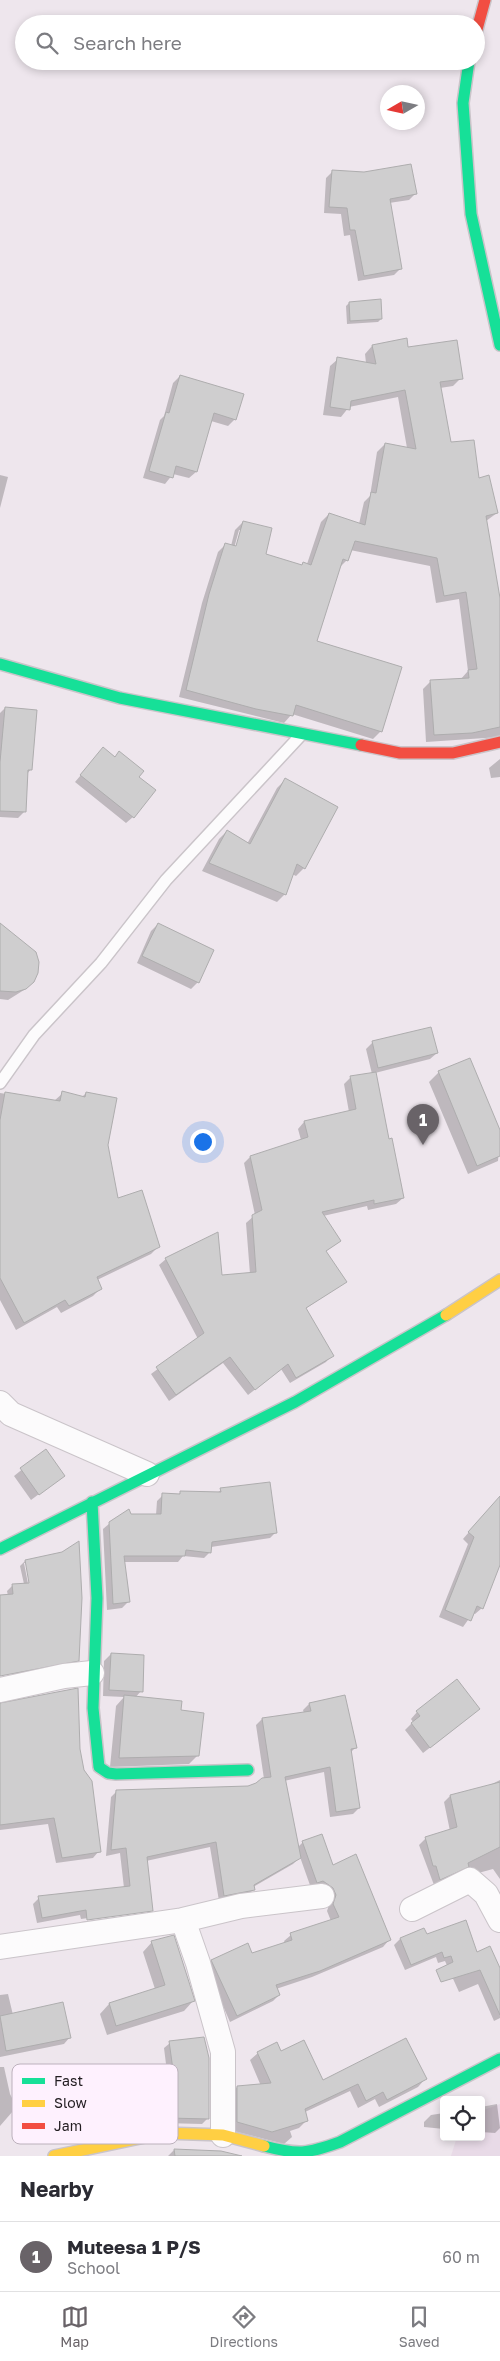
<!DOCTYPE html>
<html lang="en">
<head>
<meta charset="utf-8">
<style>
	:root { --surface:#fff; --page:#f7f7f7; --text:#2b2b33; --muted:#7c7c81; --line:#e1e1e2; --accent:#696368 }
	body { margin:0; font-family:"Golos Text",sans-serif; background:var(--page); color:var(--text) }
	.controls { position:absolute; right:15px; bottom:15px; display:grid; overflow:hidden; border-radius:5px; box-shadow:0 2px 8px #0003 }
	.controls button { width:45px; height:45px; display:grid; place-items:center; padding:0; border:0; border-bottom:1px solid var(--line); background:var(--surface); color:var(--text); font:25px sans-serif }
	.compass { position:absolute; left:380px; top:85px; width:45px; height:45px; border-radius:50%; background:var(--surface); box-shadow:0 2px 8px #0003; rotate:261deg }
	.you { position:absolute; left:202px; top:1141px; width:18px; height:18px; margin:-12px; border:4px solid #fff; border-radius:50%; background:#1a73e8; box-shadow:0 0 0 8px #1a73e833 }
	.badge { display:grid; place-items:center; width:32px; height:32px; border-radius:50%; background:var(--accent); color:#fff; font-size:16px; font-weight:700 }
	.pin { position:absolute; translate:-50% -41px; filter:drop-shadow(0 1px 2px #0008) }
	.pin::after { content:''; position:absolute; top:26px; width:18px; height:15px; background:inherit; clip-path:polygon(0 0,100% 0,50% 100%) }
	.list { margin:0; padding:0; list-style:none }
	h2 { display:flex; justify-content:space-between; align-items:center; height:65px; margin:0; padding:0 20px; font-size:21px }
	h2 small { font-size:16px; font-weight:400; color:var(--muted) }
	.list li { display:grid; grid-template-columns:32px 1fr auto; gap:15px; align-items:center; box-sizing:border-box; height:70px; padding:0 20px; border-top:1px solid var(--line) }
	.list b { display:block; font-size:19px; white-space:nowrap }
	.list p { margin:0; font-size:16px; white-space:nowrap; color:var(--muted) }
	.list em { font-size:16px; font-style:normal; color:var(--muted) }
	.icon { flex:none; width:28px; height:28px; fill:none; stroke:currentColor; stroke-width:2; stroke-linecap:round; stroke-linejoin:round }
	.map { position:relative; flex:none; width:500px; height:2156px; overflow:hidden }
	.search { position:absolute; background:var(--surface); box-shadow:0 2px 8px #0003; left:15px; right:15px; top:15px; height:55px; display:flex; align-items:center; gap:12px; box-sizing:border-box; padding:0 18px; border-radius:28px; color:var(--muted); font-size:19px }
	.sheet { height:135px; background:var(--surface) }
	nav { display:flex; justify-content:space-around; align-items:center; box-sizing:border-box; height:70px; border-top:1px solid var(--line); background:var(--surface); font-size:14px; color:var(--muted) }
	nav a { display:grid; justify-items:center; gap:2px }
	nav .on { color:var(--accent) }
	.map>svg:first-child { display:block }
</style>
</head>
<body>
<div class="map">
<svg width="500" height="2156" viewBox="0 0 500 2156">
	<rect width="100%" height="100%" fill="#eee6ed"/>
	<path fill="#e8dae7" d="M500 2104V2156H451L457 2137H481V2111Z"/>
	<path fill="#0003" fill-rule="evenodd" d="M332 172 415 194 409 200 389 203 400 269 394 275 358 281 350 235 344 236 341 214 324 213 326 178Z
		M349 303 381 319 378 322 347 324 346 306Z
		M372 346 407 348 461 378 453 386 440 388 450 444 477 479 497 513 486 521 500 619V737L426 742 423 689 431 681 460 680 468 671 459 599 436 603 430 566 350 550 347 560 339 568 315 641 381 731 373 739 292 714 284 723 179 697 202 603 218 552 226 544 231 546 235 530 243 522 264 555 301 566 307 564 321 522 329 514 359 524 364 502 370 496 377 452 385 444 407 448 398 397 349 407 341 417 323 415 330 366 338 359 366 363 365 354ZM239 530H242L236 552H233Z
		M180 376 235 419 228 426 211 421 196 472 189 478 173 474 165 484 143 478 160 420 164 416 173 383Z
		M0 475 8 477 0 508Z
		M5 708 31 769 27 774 25 811 18 818 0 817V713Z
		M103 749 138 777 133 817 126 823 75 782Z
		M500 759V777L491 778 489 768Z
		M285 780 304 868 296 876 292 874 285 894 277 902 202 871 219 839 227 831 247 844 277 788Z
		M0 924 24 990 8 1000 0 999Z
		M158 924 198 982 191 989 137 963 151 931Z
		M373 1042 437 1053 430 1059 375 1073 388 1141 403 1198 396 1204 368 1210 367 1206 323 1216 339 1241 325 1252 345 1282 305 1309 332 1355 326 1362 290 1383 281 1369 248 1395 223 1363 169 1401 151 1374 198 1339 159 1265 166 1259 221 1276 250 1274 246 1223 255 1215 244 1163 250 1157 301 1140 298 1129 304 1122 349 1112 344 1084 350 1078 372 1074 366 1049Z
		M439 1072 500 1133 498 1161 468 1174 429 1082Z
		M0 1093 54 1101 63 1093 82 1097 86 1093 106 1145 117 1200 159 1246 151 1254 97 1280 101 1288 93 1296 61 1313 57 1307 16 1330 0 1300Z
		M45 1451 63 1476 31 1500 14 1476Z
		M221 1490 276 1532 270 1538 211 1547 210 1552 204 1558 183 1556 178 1562H123L128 1602 122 1608 107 1610 103 1529 110 1523 130 1515H156L157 1501 163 1495H178L181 1492 217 1493Z
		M487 1511H500V1564L482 1608 475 1614 473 1613 463 1627 439 1617 468 1544 463 1539Z
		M78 1543 81 1598 78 1660 72 1666 15 1676 8 1647 0 1648V1597L8 1596 7 1591 12 1586 24 1584 20 1566 25 1561 62 1554ZM24 1563H27L32 1589H29Z
		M111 1654 141 1691 135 1698 179 1712 198 1755 189 1764 110 1767 116 1706 124 1697 103 1696 104 1661Z
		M309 1704 355 1748 350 1753 359 1808 353 1814 330 1817 324 1772 284 1781 298 1847 303 1842 332 1867 389 1940 383 1947 312 1977 276 1989 279 1995 273 2001 230 2022 206 1967 212 1961 252 1955 285 1944 284 1941 291 1935 331 1921 327 1911 330 1902 311 1888 300 1857 293 1864 253 1887V1890L247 1896 219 1901 210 1847 146 1861 152 1910 146 1916 81 1925V1922L147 1913V1910L81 1919 80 1915 37 1923 33 1904 39 1898 124 1888 120 1853 106 1856 111 1797 117 1791 249 1787 256 1785 264 1779 256 1725 262 1719 304 1713 303 1710Z
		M0 1707 79 1749 99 1851 93 1858 56 1863 48 1824 0 1830Z
		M417 1712 472 1715 423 1753 405 1730 413 1722 411 1719Z
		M500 1780V1879L493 1869 434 1885 419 1845 426 1838 450 1831 444 1802 450 1796 486 1787Z
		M423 1929 426 1935 476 1953 500 1969V2018L494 2021 478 1984 459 1992 445 1961 438 1963 436 1957 405 1970 394 1945 400 1939Z
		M152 1942 193 2001 184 2011 107 2035 100 2014 109 2004 155 1989 143 1952Z
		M8 1994 13 2015 70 2037 64 2044 0 2057V1995Z
		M170 2043 208 2118 202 2124 163 2123 157 2086 163 2081 168 2080 164 2048Z
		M280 2052 322 2082 425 2079 418 2087 379 2107 375 2099 358 2108 350 2091 305 2112 307 2120 299 2128 290 2131 292 2137 284 2144 229 2130V2095L237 2087 261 2086 250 2060 258 2053Z
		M0 2067H4L10 2094 14 2102 13 2111 0 2126Z
		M497 2104 500 2128 495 2133 481 2132V2107Z
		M444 2113V2129L424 2127V2122L431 2115Z
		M174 2150 237 2156H168Z"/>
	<path fill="#cfcecf" stroke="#aeadae" d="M411 164 417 194 390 199 402 269 364 276 355 230H350L347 208 329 207 332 170 364 172Z
		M381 299 382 319 350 321 349 302Z
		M407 338 408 347 457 340 463 379 440 382 451 442 474 440 479 478 489 475 498 513 486 516 500 598V727L472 733 434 735 430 680 469 678 468 670 477 669 466 592 444 596 437 558 355 541 348 561 343 559 317 641 402 667 382 732 296 705 293 716 256 709 186 690 209 594 225 543 236 546 243 521 272 528 266 554 302 565 303 562 311 565 329 513 365 525 371 492 376 493 385 443 416 449 405 390 351 401 350 410 330 407 337 357 376 364 372 345Z
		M180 375 244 394 236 420 214 413 197 472 176 466 173 478 149 471 166 412 169 413Z
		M5 707 37 710 32 770H28L26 812 0 811V762Z
		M103 747 115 757 119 751 144 771 139 777 156 790 134 818 80 775Z
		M285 778 338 807 305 869 297 864 286 895 209 863 227 830 250 844Z
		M0 923 36 952 39 962 38 973 34 982 26 989 16 992 0 991Z
		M158 923 214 950 199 983 142 956Z
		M431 1027 438 1053 378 1068 372 1041Z
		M470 1058 500 1130V1156L477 1166 438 1071Z
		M376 1072 389 1139 392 1138 404 1198 374 1204V1200L322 1212 341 1241 326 1251 347 1282 306 1308 334 1356 296 1378 288 1364 255 1390 230 1357 176 1395 156 1367 204 1333 165 1258 218 1232 222 1275 256 1272 252 1215 262 1210 250 1156 308 1137 304 1121 356 1109 350 1076Z
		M62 1091 85 1097 86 1092 117 1098 108 1145 118 1198 142 1190 160 1247 97 1277 102 1289 69 1306 65 1300 24 1323 0 1278V1120L5 1092 60 1101Z
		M46 1449 65 1476 39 1495 20 1468Z
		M270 1482 277 1533 212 1542 211 1553 186 1550 185 1556H124L130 1602 113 1604 109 1522 129 1509 131 1514H161L162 1493 180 1494V1491L221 1492 220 1488Z
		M500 1496V1565L483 1609 477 1606 471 1621 445 1610 474 1537 468 1532Z
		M79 1541 82 1598 79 1661 0 1676V1595L13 1594 12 1584 29 1583 25 1560 62 1552Z
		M111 1653 144 1655 143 1692 109 1690Z
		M457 1679 480 1709 430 1748 411 1723 420 1716 416 1711Z
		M78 1688 80 1749 84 1770 92 1781 101 1852 62 1858 54 1818 0 1825V1703Z
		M124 1695 182 1701 181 1710 204 1713 199 1756 119 1758Z
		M345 1695 357 1748 351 1749 360 1808 336 1812 330 1767 285 1777 301 1858 254 1885 255 1890 224 1896 216 1842 147 1857 153 1911 87 1920 86 1910 42 1918 38 1896 130 1886 126 1848 111 1850 116 1790 248 1786 256 1783 262 1778 271 1777 262 1718 311 1711 309 1703Z
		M500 1782V1847L468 1863 469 1867 440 1880 436 1866H433L425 1837 457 1827 450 1795Z
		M322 1834 333 1865 356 1854 391 1940 320 1971 276 1985 280 1995 237 2016 211 1960 248 1943 252 1953 292 1940 290 1933 339 1917 333 1904 336 1895 333 1888 323 1881 317 1883 302 1841Z
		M466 1920 477 1952 490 1946 500 1968V2015L480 1970 441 1982 436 1970 453 1962 451 1956 444 1958 442 1952 411 1965 400 1938 424 1928 427 1934Z
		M174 1935 195 2001 116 2026 109 2003 165 1985 151 1941Z
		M63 2002 71 2038 6 2051 0 2016Z
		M204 2037 209 2058V2119L168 2118 162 2079 174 2077 169 2041Z
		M406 2038 427 2079 387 2100 383 2092 366 2101 358 2084 305 2109 308 2121 272 2132 237 2122V2086L271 2083 257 2052 277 2042 281 2051 304 2040 323 2080Z
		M174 2149 221 2151 242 2156H175Z"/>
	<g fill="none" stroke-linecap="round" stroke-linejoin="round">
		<g stroke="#cac4c9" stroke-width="14">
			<path id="lane" d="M0 1083 34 1035 101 963 166 880 301 735"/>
		</g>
		<g stroke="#cac4c9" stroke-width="26">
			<path id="street" d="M0 1403 11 1414 147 1474
				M0 1690 64 1676 92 1673
				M412 1909 470 1880 486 1894 500 1920
				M183 1920 241 1906 322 1896
				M0 1947 183 1920 198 1963 223 2052V2135"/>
		</g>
		<g stroke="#cac4c9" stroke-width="14">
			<path id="fast" d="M469 61 463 103 471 214 500 345
				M0 664 120 698 361 745
				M92 1502 97 1598 93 1708 99 1767 108 1773 116 1774 248 1770
				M0 1549 295 1402 446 1315
				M264 2146C298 2155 307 2154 340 2142L500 2059"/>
		</g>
		<g stroke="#cac4c9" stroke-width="14">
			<path id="slow" d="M446 1315 500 1280
				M54 2156 164 2133 223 2135 264 2146"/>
		</g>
		<g stroke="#cac4c9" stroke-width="14">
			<path id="jam" d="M476 33 485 0
				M361 745 400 753H453L500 742"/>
		</g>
		<use href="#lane" stroke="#fcfbfc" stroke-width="11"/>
		<use href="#street" stroke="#fcfbfc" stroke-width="24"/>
		<use href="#fast" stroke="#16e098" stroke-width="11"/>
		<use href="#slow" stroke="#ffcf43" stroke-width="11"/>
		<use href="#jam" stroke="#f24e42" stroke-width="11"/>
	</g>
	<rect x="12" y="2064" width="166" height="80" rx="8" fill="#fef1fe" stroke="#bcb1bc" stroke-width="1"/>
	<rect x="22" y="2078" width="23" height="6" fill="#16e098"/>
	<rect x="22" y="2100" width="23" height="7" fill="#ffcf43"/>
	<rect x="22" y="2123" width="23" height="6" fill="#f24e42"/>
	<g font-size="14" fill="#221d21">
		<text x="54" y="2086">Fast</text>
		<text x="54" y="2108">Slow</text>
		<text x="54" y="2131">Jam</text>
	</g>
</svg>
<div class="controls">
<button><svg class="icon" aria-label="locate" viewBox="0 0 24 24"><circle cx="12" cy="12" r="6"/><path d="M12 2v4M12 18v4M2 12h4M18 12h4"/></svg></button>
</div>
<svg class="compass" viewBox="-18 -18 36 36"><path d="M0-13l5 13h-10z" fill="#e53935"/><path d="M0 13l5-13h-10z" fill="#7c7c81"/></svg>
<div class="you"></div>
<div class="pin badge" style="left:423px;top:1145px">1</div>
<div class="search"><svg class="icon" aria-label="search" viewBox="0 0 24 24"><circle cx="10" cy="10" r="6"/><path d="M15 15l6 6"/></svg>Search here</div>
</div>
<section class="sheet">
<h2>Nearby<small></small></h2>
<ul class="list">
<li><span class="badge">1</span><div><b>Muteesa 1 P/S</b><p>School</p></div><em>60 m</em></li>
</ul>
</section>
<nav>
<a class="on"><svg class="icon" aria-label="map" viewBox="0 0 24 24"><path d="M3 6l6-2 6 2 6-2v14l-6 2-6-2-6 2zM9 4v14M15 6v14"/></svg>Map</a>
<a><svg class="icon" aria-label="directions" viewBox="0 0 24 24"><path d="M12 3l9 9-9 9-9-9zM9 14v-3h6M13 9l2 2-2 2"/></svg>Directions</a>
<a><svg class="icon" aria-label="saved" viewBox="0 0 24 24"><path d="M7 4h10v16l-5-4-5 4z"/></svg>Saved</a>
</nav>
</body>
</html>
